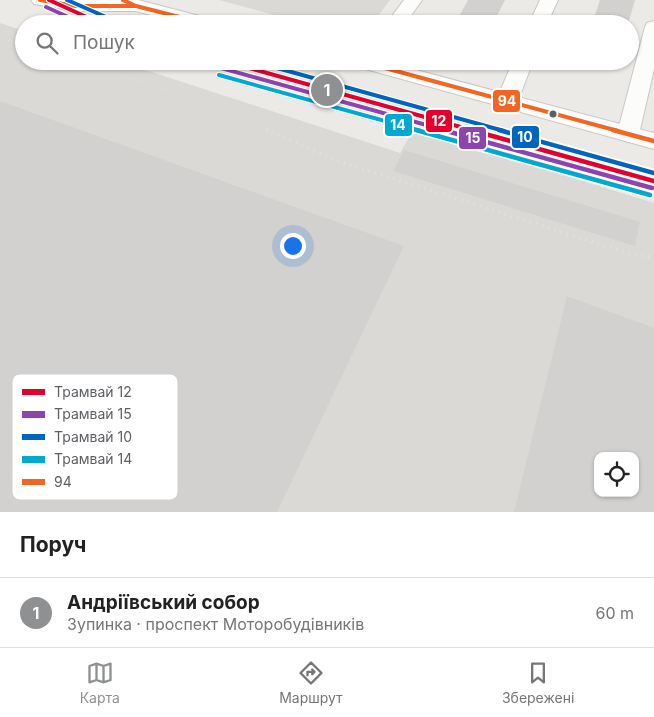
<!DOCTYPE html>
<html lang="uk">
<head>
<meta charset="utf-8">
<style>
	:root { --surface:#fff; --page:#f2f2f2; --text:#222; --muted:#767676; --line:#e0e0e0; --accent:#8e9091 }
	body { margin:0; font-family:Inter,sans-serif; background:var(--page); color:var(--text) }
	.controls { position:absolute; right:15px; bottom:15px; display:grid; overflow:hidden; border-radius:10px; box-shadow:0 1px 4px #0004 }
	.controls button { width:45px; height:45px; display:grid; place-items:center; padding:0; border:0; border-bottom:1px solid var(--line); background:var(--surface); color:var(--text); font:25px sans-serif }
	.you { position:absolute; left:292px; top:245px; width:18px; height:18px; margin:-12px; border:4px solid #fff; border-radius:50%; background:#1a73e8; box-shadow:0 0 0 8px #1a73e833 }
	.badge { display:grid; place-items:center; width:32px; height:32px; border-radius:50%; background:var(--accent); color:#fff; font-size:16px; font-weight:700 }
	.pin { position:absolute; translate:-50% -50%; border:2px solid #fff; box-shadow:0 1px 5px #0006 }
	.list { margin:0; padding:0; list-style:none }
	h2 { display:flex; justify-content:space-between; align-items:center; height:65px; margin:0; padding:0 20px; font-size:21px }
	h2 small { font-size:16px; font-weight:400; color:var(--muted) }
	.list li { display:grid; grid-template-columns:32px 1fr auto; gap:15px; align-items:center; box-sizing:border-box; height:70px; padding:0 20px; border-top:1px solid var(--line) }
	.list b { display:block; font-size:19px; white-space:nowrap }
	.list p { margin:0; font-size:16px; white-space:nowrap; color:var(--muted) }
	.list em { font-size:16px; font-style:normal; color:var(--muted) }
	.icon { flex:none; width:28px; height:28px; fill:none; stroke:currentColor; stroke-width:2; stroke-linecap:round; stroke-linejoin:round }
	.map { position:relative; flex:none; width:654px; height:512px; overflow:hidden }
	.search { position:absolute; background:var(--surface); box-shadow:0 1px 4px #0004; left:15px; right:15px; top:15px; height:55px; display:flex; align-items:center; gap:12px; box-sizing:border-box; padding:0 18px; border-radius:28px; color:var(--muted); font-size:19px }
	.sheet { height:135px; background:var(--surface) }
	nav { display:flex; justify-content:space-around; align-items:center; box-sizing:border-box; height:70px; border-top:1px solid var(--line); background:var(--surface); font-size:14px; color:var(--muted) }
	nav a { display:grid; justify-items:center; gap:2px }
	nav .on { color:var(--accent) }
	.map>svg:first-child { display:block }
</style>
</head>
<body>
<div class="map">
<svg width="654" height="512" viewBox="0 0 654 512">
	<rect width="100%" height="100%" fill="#ebeae6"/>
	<path fill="#dbd9d6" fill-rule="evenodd" d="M0 23 24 31V61H118L400 153 414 129 654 203V512H0ZM598 456H635V493H598Z"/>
	<path fill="#dbd9d5" d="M219 0H390L372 24H307Z"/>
	<path fill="#d2d1cf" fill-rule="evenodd" d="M468 0H505L493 24H455Z
		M600 0H635L628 24H592Z
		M0 101 404 246 277 512H0Z
		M404 150 640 222 635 246 393 171Z
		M567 296 654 328V512H514ZM598 456H635V493H598Z"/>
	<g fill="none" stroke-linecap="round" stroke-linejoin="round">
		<g stroke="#c8c8c8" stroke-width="2">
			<path id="minor" d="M540 0H558L547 24H529Z
				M654 21V69L639 134 636 139 628 142 620 139 617 134 645 27 647 23Z
				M513 61H533L518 101 515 106 507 108 499 106 496 101Z"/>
		</g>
		<g stroke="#c8c8c8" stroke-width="2">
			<path id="tertiary" d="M404 0H422L405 24H386Z"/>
		</g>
		<g stroke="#c8c8c8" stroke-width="2">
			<path id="secondary" d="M31 0H138L215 20 217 24H185L136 11H76L34 4Z
				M348 61H382L654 133V149L351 65Z"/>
		</g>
		<use href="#minor" fill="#fcfcfb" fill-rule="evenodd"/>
		<use href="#tertiary" fill="#fcfcfb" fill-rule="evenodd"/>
		<use href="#secondary" fill="#fcfcfb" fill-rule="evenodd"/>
		<path stroke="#e2e2e2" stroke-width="2.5" stroke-dasharray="0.5 4.5" stroke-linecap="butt" d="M0 38 24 45
			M75 61 202 102 269 131"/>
		<path stroke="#e2e2e2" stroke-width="4" stroke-dasharray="1 5.5" stroke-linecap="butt" d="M266 130 338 161 634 255 654 257"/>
		<g stroke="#fff" stroke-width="6">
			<path id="bus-1-far1" d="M40 0 76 6H136
				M123 0 136 6 207 24
				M359 61 618 131"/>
		</g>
		<g stroke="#fff" stroke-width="8">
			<path id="bus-1" d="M613 130 654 141"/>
		</g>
		<use href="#bus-1-far1" stroke="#f26522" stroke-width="4"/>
		<use href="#bus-1" stroke="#f26522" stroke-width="4.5"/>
		<g stroke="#fff" stroke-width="6">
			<path id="tram-1-far1" d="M49 0 102 24
				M224 61 475 131"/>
		</g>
		<g stroke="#fff" stroke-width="8">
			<path id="tram-1" d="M471 130 654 181"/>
		</g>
		<g stroke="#fff" stroke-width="6">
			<path id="tram-2-far1" d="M46 7 84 24
				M221 68 448 131"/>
		</g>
		<g stroke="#fff" stroke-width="8">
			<path id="tram-2" d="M443 130 652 188"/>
		</g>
		<g stroke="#fff" stroke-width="6">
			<path id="tram-3-far1" d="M67 0 106 17
				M252 61 504 131"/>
		</g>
		<g stroke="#fff" stroke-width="8">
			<path id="tram-3" d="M499 130 654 173"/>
		</g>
		<g stroke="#fff" stroke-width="6">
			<path id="tram-4-far1" d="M219 75 421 131"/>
		</g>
		<g stroke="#fff" stroke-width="8">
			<path id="tram-4" d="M416 130 650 195"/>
		</g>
		<use href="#tram-1-far1" stroke="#e4002b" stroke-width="4"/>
		<use href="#tram-1" stroke="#e4002b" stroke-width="4.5"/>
		<use href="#tram-2-far1" stroke="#8e44ad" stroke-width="4"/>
		<use href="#tram-2" stroke="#8e44ad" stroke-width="4.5"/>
		<use href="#tram-3-far1" stroke="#0065bd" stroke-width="4"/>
		<use href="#tram-3" stroke="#0065bd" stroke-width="4.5"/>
		<use href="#tram-4-far1" stroke="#00a9ce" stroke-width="4"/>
		<use href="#tram-4" stroke="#00a9ce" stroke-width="4.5"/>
	</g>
	<circle fill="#5c5f63" stroke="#fff" stroke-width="2" cx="553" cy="114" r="4.5"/>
	<rect x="12" y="374" width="166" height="126" rx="8" fill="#fff" stroke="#cecfd0" stroke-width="1"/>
	<rect x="22" y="389" width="23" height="6" fill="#e4002b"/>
	<rect x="22" y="411" width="23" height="7" fill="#8e44ad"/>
	<rect x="22" y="434" width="23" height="6" fill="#0065bd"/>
	<rect x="22" y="456" width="23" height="7" fill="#00a9ce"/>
	<rect x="22" y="479" width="23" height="6" fill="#f26522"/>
	<g font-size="14" fill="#5c5f63">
		<text x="54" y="397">Трамвай 12</text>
		<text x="54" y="419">Трамвай 15</text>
		<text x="54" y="442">Трамвай 10</text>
		<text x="54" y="464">Трамвай 14</text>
		<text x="54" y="487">94</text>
	</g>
	<g stroke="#fff" stroke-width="2">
		<rect x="492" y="89" width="29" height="24" rx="5" fill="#f26522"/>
		<rect x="425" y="109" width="28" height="24" rx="5" fill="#e4002b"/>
		<rect x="384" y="113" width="29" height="24" rx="5" fill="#00a9ce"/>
		<rect x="511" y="125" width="29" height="24" rx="5" fill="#0065bd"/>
		<rect x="458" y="126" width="29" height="24" rx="5" fill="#8e44ad"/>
	</g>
	<g font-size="14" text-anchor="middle" font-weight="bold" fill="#fff">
		<text x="507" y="106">94</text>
		<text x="439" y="126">12</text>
		<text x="398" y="130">14</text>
		<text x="525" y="142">10</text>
		<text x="473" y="143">15</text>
	</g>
</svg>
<div class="controls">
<button><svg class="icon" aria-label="locate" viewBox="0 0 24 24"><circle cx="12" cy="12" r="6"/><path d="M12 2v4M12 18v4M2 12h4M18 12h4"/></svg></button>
</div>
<div class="you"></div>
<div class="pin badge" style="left:327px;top:90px">1</div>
<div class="search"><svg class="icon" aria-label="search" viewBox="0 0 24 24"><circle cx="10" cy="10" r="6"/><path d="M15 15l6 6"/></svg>Пошук</div>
</div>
<section class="sheet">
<h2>Поруч<small></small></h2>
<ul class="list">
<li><span class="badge">1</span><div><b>Андріївський собор</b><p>Зупинка · проспект Моторобудівників</p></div><em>60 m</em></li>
</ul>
</section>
<nav>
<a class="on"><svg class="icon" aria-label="map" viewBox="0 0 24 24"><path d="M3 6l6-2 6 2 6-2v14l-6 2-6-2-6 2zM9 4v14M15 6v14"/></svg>Карта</a>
<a><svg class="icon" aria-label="directions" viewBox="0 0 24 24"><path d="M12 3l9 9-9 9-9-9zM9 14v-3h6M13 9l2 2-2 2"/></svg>Маршрут</a>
<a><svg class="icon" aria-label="saved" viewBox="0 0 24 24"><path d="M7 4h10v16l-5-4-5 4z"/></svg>Збережені</a>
</nav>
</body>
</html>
